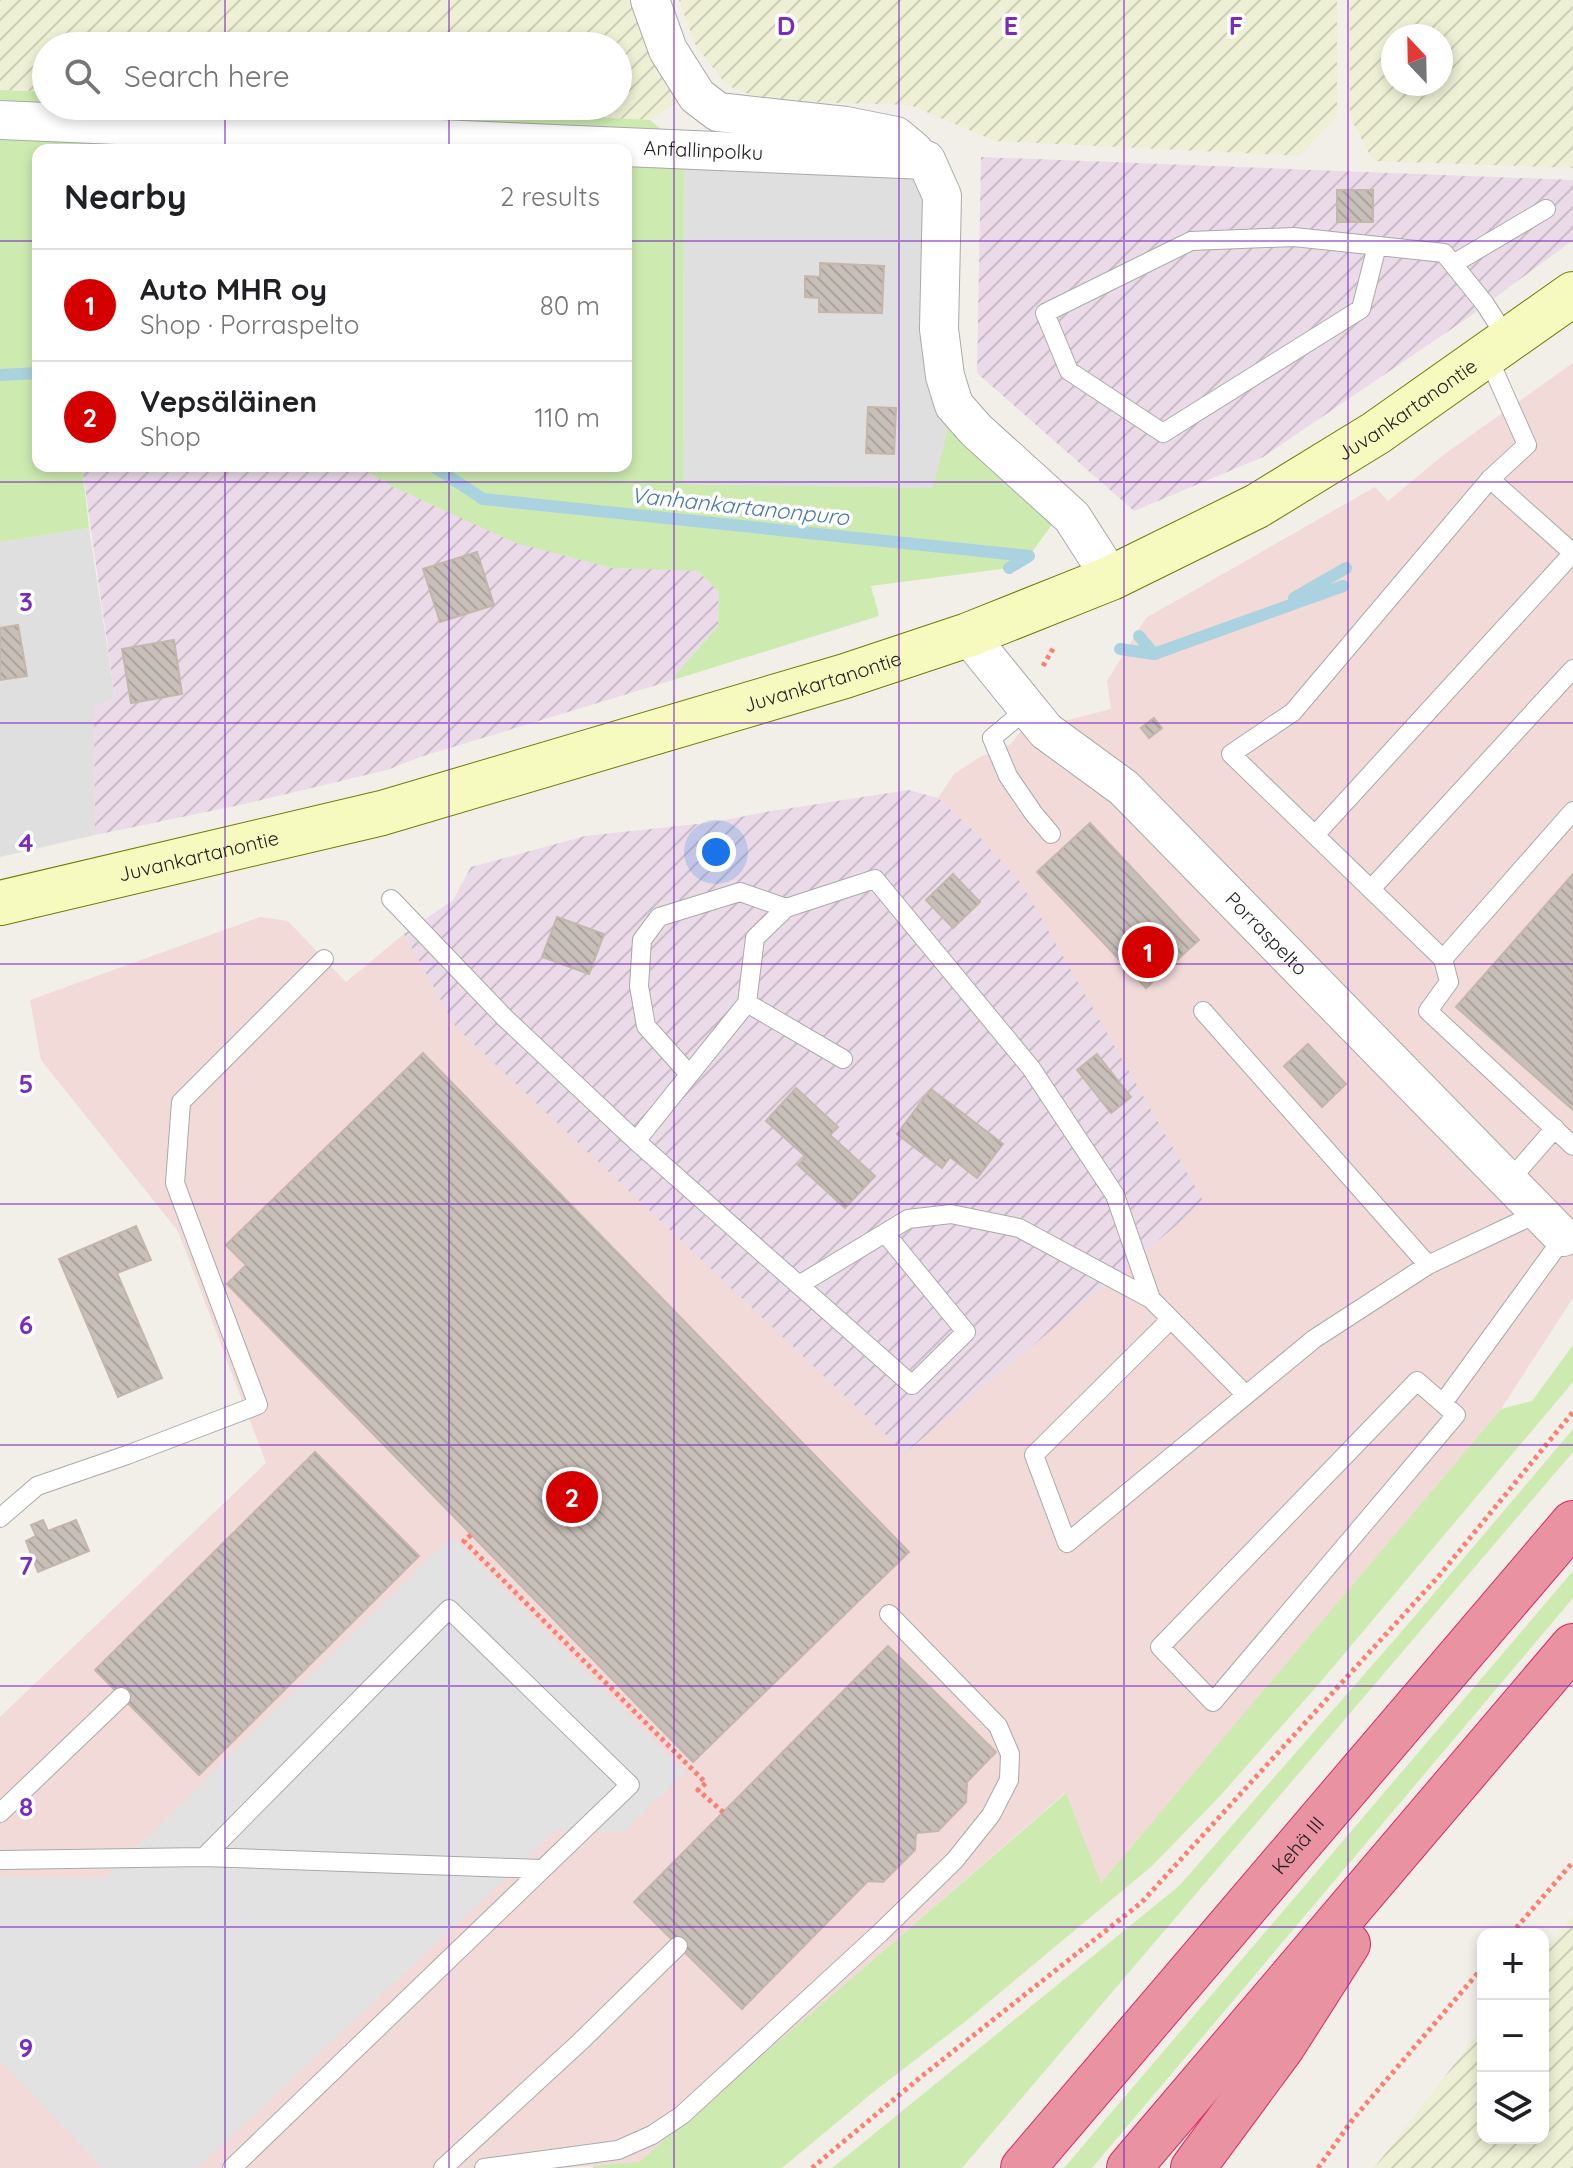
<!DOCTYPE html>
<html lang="en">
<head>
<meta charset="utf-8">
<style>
	:root { --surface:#fff; --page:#f2f2f2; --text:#202124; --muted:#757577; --line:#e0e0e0; --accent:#d40000 }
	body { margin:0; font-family:Quicksand,sans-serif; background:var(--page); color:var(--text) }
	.controls { position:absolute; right:24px; bottom:24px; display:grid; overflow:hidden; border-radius:16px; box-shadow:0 4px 12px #0003 }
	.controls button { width:72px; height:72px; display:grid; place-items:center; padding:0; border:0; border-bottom:2px solid var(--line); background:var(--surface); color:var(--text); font:40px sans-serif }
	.compass { position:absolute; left:1381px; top:24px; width:72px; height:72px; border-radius:50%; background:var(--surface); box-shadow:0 4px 12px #0003; rotate:338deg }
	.you { position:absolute; left:716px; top:852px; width:28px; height:28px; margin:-20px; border:6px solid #fff; border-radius:50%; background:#1a73e8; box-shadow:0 0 0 12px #1a73e833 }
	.badge { display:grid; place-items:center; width:52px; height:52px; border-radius:50%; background:var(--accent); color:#fff; font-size:26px; font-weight:700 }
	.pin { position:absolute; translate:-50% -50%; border:4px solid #fff; box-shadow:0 2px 8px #0006 }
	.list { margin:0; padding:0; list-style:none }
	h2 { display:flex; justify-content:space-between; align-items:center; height:104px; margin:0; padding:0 32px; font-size:34px }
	h2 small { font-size:26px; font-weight:400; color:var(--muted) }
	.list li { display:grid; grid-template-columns:52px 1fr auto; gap:24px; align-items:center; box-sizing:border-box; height:112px; padding:0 32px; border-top:2px solid var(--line) }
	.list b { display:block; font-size:30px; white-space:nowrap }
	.list p { margin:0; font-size:26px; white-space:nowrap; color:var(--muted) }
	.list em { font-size:26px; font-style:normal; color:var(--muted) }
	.icon { flex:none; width:44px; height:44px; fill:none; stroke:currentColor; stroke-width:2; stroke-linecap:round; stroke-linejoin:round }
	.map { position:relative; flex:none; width:1573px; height:2168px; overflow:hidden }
	.search { position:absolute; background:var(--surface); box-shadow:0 4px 12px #0003; left:32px; top:32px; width:600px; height:88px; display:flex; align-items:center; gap:20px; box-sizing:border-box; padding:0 28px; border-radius:44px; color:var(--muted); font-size:30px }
	.panel { position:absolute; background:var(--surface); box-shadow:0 4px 12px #0003; left:32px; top:144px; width:600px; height:328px; border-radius:16px }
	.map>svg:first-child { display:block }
</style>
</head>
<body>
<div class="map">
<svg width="1573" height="2168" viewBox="0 0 1573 2168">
	<defs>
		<pattern id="industrial-furrows" width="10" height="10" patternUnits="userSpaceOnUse" patternTransform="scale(2)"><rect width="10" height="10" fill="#ebdbe8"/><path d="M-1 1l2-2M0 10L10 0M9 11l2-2" fill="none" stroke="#c9bcc7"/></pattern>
		<pattern id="farmland-furrows" width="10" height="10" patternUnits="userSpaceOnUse" patternTransform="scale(2)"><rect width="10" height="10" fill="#eef0d5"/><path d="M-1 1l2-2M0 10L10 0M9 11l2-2" fill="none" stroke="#ccceb7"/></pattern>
		<pattern id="building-back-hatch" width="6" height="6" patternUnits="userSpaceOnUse" patternTransform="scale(2)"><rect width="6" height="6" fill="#c7bfb8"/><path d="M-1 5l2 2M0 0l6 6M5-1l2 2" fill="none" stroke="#aba49e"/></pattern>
	</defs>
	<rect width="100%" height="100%" fill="#f2efe9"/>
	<path fill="#e0dfdf" d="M684 149 926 160 954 405 934 488 683 484Z
		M89 528 115 698 94 707 95 835 0 857V542Z"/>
	<path fill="#f2dad9" d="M1573 363V1298L1501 1409 1101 1884 1065 1793 639 2163 557 2168H0V1717L266 1463 178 1231 41 1060 30 1000 260 917 288 921 346 982 404 934 456 1027 974 831 938 798 954 774 980 757 1011 744 1020 732 1111 709 1107 681 1146 618 1375 487 1388 501 1442 456Z"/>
	<path fill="url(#industrial-furrows)" d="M981 157 1573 180V240L1469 317 1263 457 1134 511 977 373Z
		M82 466H359L391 486 612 568 697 570 719 592 718 626 670 681 420 757 387 770 240 805 95 835 94 707 115 698Z
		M909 790 938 798 974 831 1021 883 1204 1202 905 1453 456 1027 404 934 453 900 471 867 585 836 715 822 765 812Z"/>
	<path fill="url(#farmland-furrows)" fill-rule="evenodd" d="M0 0H635L681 100 650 120 351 106H618V46H46V92L0 90Z
		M679 0H1337V116L1300 156 995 141 910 105 767 101 726 85 695 44Z
		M1350 0H1573V168L1373 161 1350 117ZM1441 36V84H1393V36Z
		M1573 1915V2168H1374L1483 2027V2138H1543V1952Z"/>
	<path fill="#cdebb0" d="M0 90 46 92V106H351L650 120 684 149 683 484 933 488 950 421 1057 518 1029 556 1009 568 871 586 879 616 670 681 718 626 719 592 698 571 612 568 516 543 391 486 359 466H626V150H38V466H82L89 528 0 542Z
		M1573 1345V1382L1318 1685 1220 1796 1152 1866 966 2021 876 2090 782 2168H593V2166L639 2162 1066 1793 1101 1883 1501 1409 1532 1401Z
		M1573 1429V1452L962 2168H832L1179 1886 1403 1630Z
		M1573 1571V1598L1092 2168H1064Z"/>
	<path fill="#e2e2e2" d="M452 1536 685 1772 624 1832 555 1831 198 2168H102L0 2060V1877L105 1878Z"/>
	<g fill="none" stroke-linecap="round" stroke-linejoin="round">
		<path stroke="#aad3df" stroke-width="12" d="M0 375 38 373
			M433 466 483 499 1029 556 1009 568
			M1294 598 1346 568
			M1139 636 1154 654
			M1120 649 1154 654 1343 586"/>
	</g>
	<path fill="url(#building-back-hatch)" stroke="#c4b6ab" stroke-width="2" d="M1337 190H1373V222H1337Z
		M820 263 884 266 882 313 819 312V298L805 297V276L820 277Z
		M868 407 896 408 894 454 866 453Z
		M477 552 494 605 440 622 423 569Z
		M18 625 27 676 0 680V628Z
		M174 640 182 694 131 703 122 649Z
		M1154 718 1162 728 1149 738 1141 728Z
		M1090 823 1199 940 1146 988 1037 872Z
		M953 874 980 902 953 928 926 900Z
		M1573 874V1110L1456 1007Z
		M557 917 604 934 589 974 542 957Z
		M1308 1044 1346 1084 1322 1107 1284 1066Z
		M423 1053 909 1552 693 1762 227 1284 246 1265 226 1245Z
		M1097 1054 1131 1097 1111 1113 1077 1070Z
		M796 1088 838 1127 830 1135 875 1176 845 1208 798 1165 806 1157 766 1121Z
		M931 1089 1003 1144 977 1178 950 1157 942 1168 897 1134Z
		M136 1226 151 1260 117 1273 162 1378 118 1397 59 1259Z
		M315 1452 419 1556 199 1775 95 1670Z
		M43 1520 48 1531 76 1520 89 1551 38 1572 26 1541 36 1536 31 1525Z
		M888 1646 996 1752 967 1782 966 1802 938 1831 916 1833 915 1850 883 1882 868 1881 742 2009 634 1902Z"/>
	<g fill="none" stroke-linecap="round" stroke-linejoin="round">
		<g stroke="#a9a9a9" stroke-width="20">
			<path id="lane" d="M1377 246 1361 309 1163 433 1069 371 1045 313 1191 241 1294 237 1444 253 1485 304 1508 340
				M1453 264 1546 209
				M1487 355 1527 445 1490 479 1293 712 1231 754 1443 959 1573 811
				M1028 708 992 738 1008 776 1034 814 1051 834
				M1315 835 1573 553 1490 479
				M1371 889 1573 669
				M391 899 505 1018 636 1141 912 1385 966 1332 885 1233
				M1443 959 1449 982 1428 1011 1573 1146
				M747 1003 843 1059
				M1203 1011 1428 1265
				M689 1074 646 1026 639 986 642 940 659 917 740 892 786 908
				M636 1141 747 1003 755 938 786 908 875 879 1031 1068 1115 1195 1151 1299
				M1509 1181 1555 1128
				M799 1285 908 1219 951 1214 1019 1228 1151 1299 1246 1395
				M1171 1319 1034 1455 1067 1543 1314 1339 1428 1265 1540 1212
				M1417 1381 1456 1415 1213 1702 1160 1647Z
				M1443 1403 1566 1234
				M0 1518 37 1486 127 1455 258 1405 175 1183 181 1102 324 959
				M0 1813 121 1697
				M204 1857 449 1609 630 1785 232 2168
				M0 1860 204 1857 540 1869
				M443 2168 580 2042 678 1946
				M484 2168 618 2150 652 2135 682 2115 880 1933 955 1860 991 1815 1009 1780 1010 1754 998 1726 889 1614"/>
		</g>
		<g stroke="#a9a9a9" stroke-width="40">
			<g id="street">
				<path d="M650 0 668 50 697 96 718 112 846 126 896 136 914 151"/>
				<path id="s1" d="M0 120 926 160 942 196 939 329 945 376 954 405 976 430 1072 517 1111 578"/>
				<path id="s2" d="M968 635 1046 731 1124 788 1563 1237"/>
			</g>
		</g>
		<g stroke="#707d05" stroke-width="46">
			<g id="secondary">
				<path id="s3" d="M0 903 382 813 845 676 968 635 1111 578 1257 506 1376 433 1573 294"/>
			</g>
		</g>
		<g stroke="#dc2a67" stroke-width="46">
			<g id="highway">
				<path id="s4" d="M1023 2168 1573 1523"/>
				<path d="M1129 2168 1573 1646"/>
				<path d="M1193 2168 1283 2046 1348 1944"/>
			</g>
		</g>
		<path stroke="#fa8072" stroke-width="5" stroke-dasharray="4 4" stroke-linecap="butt" d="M1043 666 1054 647
			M471 1535 464 1541 706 1783 698 1790 723 1812
			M1511 1934 1573 1862
			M812 2168 922 2076 1142 1902 1438 1577 1573 1412
			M1318 2168 1353 2119 1483 1967"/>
		<use href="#lane" stroke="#fff" stroke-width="18"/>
		<use href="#street" stroke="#fff" stroke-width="38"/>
		<use href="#secondary" stroke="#f7fabf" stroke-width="44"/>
		<use href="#highway" stroke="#e892a2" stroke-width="44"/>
	</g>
	<path fill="none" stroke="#7b2cbf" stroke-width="2" stroke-opacity="0.55" d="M225 0V46M449 0V46M674 0V2168M899 0V2168M1124 0V2168M1348 0V2168M225 106V150M449 106V150M0 241H38M626 241H1573M225 466V2168M449 466V2168M0 482H1573M0 723H1573M0 964H1573M0 1204H1573M0 1445H1573M0 1686H1573M0 1927H1573"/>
	<g text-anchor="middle" stroke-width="7" stroke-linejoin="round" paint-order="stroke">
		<g font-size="20" fill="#222" stroke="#fff">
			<text dy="7" stroke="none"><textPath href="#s1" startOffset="704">Anfallinpolku</textPath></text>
			<text dy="7" stroke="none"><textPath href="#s3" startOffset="1500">Juvankartanontie</textPath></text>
			<text dy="7" stroke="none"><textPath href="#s3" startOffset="852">Juvankartanontie</textPath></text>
			<text dy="7" stroke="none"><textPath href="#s3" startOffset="204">Juvankartanontie</textPath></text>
			<text dy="7" stroke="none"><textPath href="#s2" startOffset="424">Porraspelto</textPath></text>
			<text dy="7" stroke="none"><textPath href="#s4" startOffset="424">Kehä III</textPath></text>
		</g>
		<g font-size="22" font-style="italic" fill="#4a7aab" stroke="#fff">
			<text transform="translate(740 506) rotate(6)" y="8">Vanhankartanonpuro</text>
		</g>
	</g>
	<g font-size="26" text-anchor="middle" font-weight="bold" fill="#7b2cbf" stroke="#fff" stroke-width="7" stroke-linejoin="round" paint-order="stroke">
		<text x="786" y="35">D</text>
		<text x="1011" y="35">E</text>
		<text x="1236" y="35">F</text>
		<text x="26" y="611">3</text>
		<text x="26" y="852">4</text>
		<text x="26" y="1093">5</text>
		<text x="26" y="1334">6</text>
		<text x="26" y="1575">7</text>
		<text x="26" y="1816">8</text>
		<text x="26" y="2057">9</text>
	</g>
</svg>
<div class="controls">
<button>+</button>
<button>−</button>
<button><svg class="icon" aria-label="layers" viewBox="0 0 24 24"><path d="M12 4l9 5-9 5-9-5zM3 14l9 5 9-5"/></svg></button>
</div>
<svg class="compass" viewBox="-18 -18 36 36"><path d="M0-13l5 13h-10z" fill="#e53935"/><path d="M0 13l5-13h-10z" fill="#757577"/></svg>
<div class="you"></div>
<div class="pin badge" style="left:1148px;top:952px">1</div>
<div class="pin badge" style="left:572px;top:1497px">2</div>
<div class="search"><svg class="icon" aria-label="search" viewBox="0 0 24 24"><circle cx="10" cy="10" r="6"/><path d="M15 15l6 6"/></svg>Search here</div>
<section class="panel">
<h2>Nearby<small>2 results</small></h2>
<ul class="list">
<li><span class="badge">1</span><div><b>Auto MHR oy</b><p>Shop · Porraspelto</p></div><em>80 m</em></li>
<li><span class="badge">2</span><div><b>Vepsäläinen</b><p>Shop</p></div><em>110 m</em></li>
</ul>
</section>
</div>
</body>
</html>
